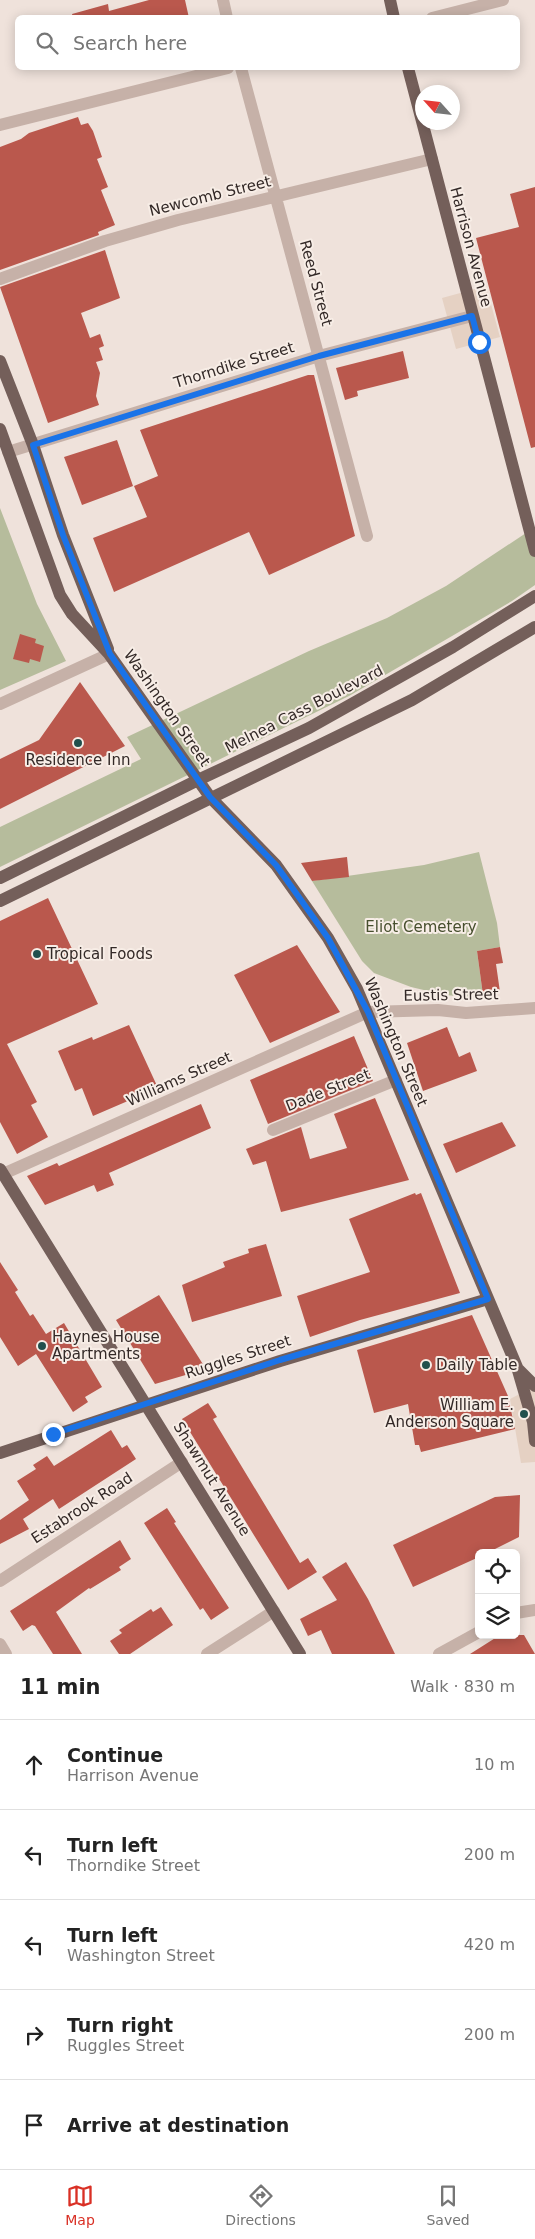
<!DOCTYPE html>
<html lang="en">
<head>
<meta charset="utf-8">
<style>
	:root { --surface:#fff; --page:#f2f2f2; --text:#222; --muted:#767676; --line:#e0e0e0; --accent:#d93025 }
	body { margin:0; font-family:"DejaVu Sans",sans-serif; background:var(--page); color:var(--text) }
	.controls { position:absolute; right:15px; bottom:15px; display:grid; overflow:hidden; border-radius:8px; box-shadow:0 2px 12px #0003 }
	.controls button { width:45px; height:45px; display:grid; place-items:center; padding:0; border:0; border-bottom:1px solid var(--line); background:var(--surface); color:var(--text); font:25px sans-serif }
	.compass { position:absolute; left:415px; top:85px; width:45px; height:45px; border-radius:50%; background:var(--surface); box-shadow:0 2px 12px #0003; rotate:297deg }
	.stop { position:absolute; width:15px; height:15px; margin:-11px; border:4px solid #1a73e8; border-radius:50%; background:#fff }
	.stop.end { background:#1a73e8; border-color:#fff; box-shadow:0 1px 5px #0008 }
	.list { margin:0; padding:0; list-style:none }
	h2 { display:flex; justify-content:space-between; align-items:center; height:65px; margin:0; padding:0 20px; font-size:21px }
	h2 small { font-size:16px; font-weight:400; color:var(--muted) }
	.list li { display:grid; grid-template-columns:32px 1fr auto; gap:15px; align-items:center; box-sizing:border-box; height:90px; padding:0 20px; border-top:1px solid var(--line) }
	.list b { display:block; font-size:19px; white-space:nowrap }
	.list p { margin:0; font-size:16px; white-space:nowrap; color:var(--muted) }
	.list em { font-size:16px; font-style:normal; color:var(--muted) }
	.icon { flex:none; width:28px; height:28px; fill:none; stroke:currentColor; stroke-width:2; stroke-linecap:round; stroke-linejoin:round }
	.map { position:relative; flex:none; width:535px; height:1654px; overflow:hidden }
	.search { position:absolute; background:var(--surface); box-shadow:0 2px 12px #0003; left:15px; right:15px; top:15px; height:55px; display:flex; align-items:center; gap:12px; box-sizing:border-box; padding:0 18px; border-radius:8px; color:var(--muted); font-size:19px }
	.sheet { height:515px; background:var(--surface) }
	nav { display:flex; justify-content:space-around; align-items:center; box-sizing:border-box; height:70px; border-top:1px solid var(--line); background:var(--surface); font-size:14px; color:var(--muted) }
	nav a { display:grid; justify-items:center; gap:2px }
	nav .on { color:var(--accent) }
	.map>svg:first-child { display:block }
</style>
</head>
<body>
<div class="map">
<svg width="535" height="1654" viewBox="0 0 535 1654">
	<rect width="100%" height="100%" fill="#efe2db"/>
	<path fill="#b6bc9c" d="M0 508 37 604 66 661 0 690Z
		M535 527V585L512 601 349 696 0 867V827L141 759 127 737 309 651 387 618 446 586Z
		M479 852 497 923 500 947 477 951 483 995 481 998 445 995 411 987 374 973 362 961 312 881 424 865Z"/>
	<path fill="#e5d1c3" d="M486 286 500 337 456 349 442 298Z
		M535 1386V1462L521 1463 510 1399Z"/>
	<path fill="#ba584d" d="M149 0H185L189 18H73L72 14 108 4 109 11Z
		M78 117 81 125 88 123 93 131 102 157 97 159 108 187 101 190 115 225 98 232 99 235 0 270V147L21 139 29 133Z
		M535 187V447L531 448 476 238 519 227 510 194Z
		M105 250 120 298 81 313 90 338 100 334 104 346 99 348 103 360 96 362 100 373 96 396 99 405 48 423 0 287Z
		M403 351 409 378 357 391 358 396 345 400 336 368Z
		M308 375H314L355 536 269 575 249 532 114 592 93 538 147 517 134 486 158 476 140 430Z
		M117 440 133 486 82 505 64 457Z
		M20 634 36 639 35 643 44 646 40 662 30 659 29 663 13 659Z
		M80 682 125 746 0 809V759L39 740Z
		M347 857 349 877 312 881 301 863Z
		M48 898 98 1004 7 1044 37 1102 31 1105 48 1137 17 1154 0 1122V921Z
		M297 945 340 1012 270 1043 234 975Z
		M500 947 503 963 496 964 500 992 483 995 477 951Z
		M129 1025 158 1088 93 1116 82 1088 75 1091 58 1051 92 1037 93 1040Z
		M447 1027 459 1057 470 1052 477 1071 423 1091 407 1043Z
		M354 1036 373 1081 268 1124 250 1080Z
		M375 1098 409 1180 281 1212 266 1161 253 1165 246 1149 301 1127 310 1159 347 1148 334 1114Z
		M201 1104 211 1128 109 1173 114 1185 97 1192 94 1185 45 1205 27 1176 57 1163 59 1166Z
		M502 1122 516 1146 456 1173 443 1144Z
		M415 1193 416 1195 421 1193 460 1293 360 1320 310 1337 297 1296 370 1272 349 1219Z
		M266 1244 282 1296 192 1322 182 1285 225 1267 223 1262 249 1253 248 1249Z
		M0 1262 18 1290 15 1292 30 1316 33 1314 46 1334 64 1323 102 1387 85 1397 88 1402 73 1412 36 1354 18 1366 0 1337Z
		M159 1295 206 1369 155 1384 116 1320Z
		M472 1315 508 1396 515 1429 421 1452 419 1445H415L408 1404 374 1413 357 1350Z
		M208 1403 217 1417 213 1419 300 1563 308 1558 317 1572 288 1590 182 1419Z
		M111 1430 122 1448 127 1445 136 1459 59 1509 53 1499 23 1519 29 1529 0 1544V1520L29 1500 17 1481 36 1469 33 1465 47 1456 54 1466Z
		M520 1495 519 1537 487 1553H479V1557L413 1587 393 1545 495 1497Z
		M167 1508 176 1522 174 1523 229 1608 211 1620 203 1608 200 1610 144 1523Z
		M120 1540 131 1559 119 1567 121 1570 90 1589 89 1588 56 1612 82 1654H53L35 1626 32 1625 23 1631 10 1611Z
		M346 1562 368 1599 395 1654H332L321 1630 308 1636 300 1619 337 1600 322 1577Z
		M161 1607 173 1625 130 1654H119L110 1641 122 1633 119 1630 151 1609 153 1612Z
		M500 1635H524L535 1654H470Z"/>
	<g fill="none" stroke-linecap="round" stroke-linejoin="round">
		<path stroke="#c6b1a8" stroke-width="12" d="M223 0 227 18
			M432 18 503 0
			M241 68 367 536
			M0 125 228 68
			M0 279 105 241 178 220 432 159
			M8 452 319 356 472 316
			M0 704 109 654
			M273 1130 396 1080
			M3 1174 368 1012 438 1010 466 1013 535 1008
			M0 1581 182 1462
			M516 1613 535 1610
			M0 1644 6 1654
			M207 1654 274 1611
			M439 1654 479 1632"/>
		<path stroke="#745f5a" stroke-width="12" d="M390 0 394 18
			M408 68 535 551
			M0 361 33 445 63 535 108 649
			M0 429 60 595 72 614 109 654 210 797 276 865 328 938 357 989 517 1367 533 1422 535 1441
			M0 878 198 780 309 728 453 647 535 596
			M0 901 412 700 535 627
			M0 1169 300 1654
			M519 1370 535 1386
			M0 1453 280 1361 488 1299"/>
	</g>
	<g fill="none" stroke-linecap="round" stroke-linejoin="round">
		<path stroke="#1a73e8" stroke-width="6" d="M53 1434 280 1360 488 1299 368 1012 328 938 276 865 210 797 110 654 63 535 33 445 319 356 472 316 479 342"/>
	</g>
	<g fill="#21504d" stroke="#f7ede6" stroke-width="2">
		<circle cx="78" cy="743" r="5"/>
		<circle cx="37" cy="954" r="5"/>
		<circle cx="42" cy="1346" r="5"/>
		<circle cx="426" cy="1365" r="5"/>
		<circle cx="524" cy="1414" r="5"/>
	</g>
	<g text-anchor="middle" stroke-width="4" stroke-linejoin="round" paint-order="stroke">
		<g font-size="15" fill="#332927" stroke="#f7ede6">
			<text transform="translate(210 196) rotate(-14)" y="5">Newcomb Street</text>
			<text transform="translate(471 247) rotate(75)" y="5">Harrison Avenue</text>
			<text transform="translate(316 283) rotate(75)" y="5">Reed Street</text>
			<text transform="translate(234 365) rotate(-17)" y="5">Thorndike Street</text>
			<text transform="translate(167 708) rotate(55)" y="5">Washington Street</text>
			<text transform="translate(304 709) rotate(-27)" y="5">Melnea Cass Boulevard</text>
			<text transform="translate(451 995) rotate(-1)" y="5">Eustis Street</text>
			<text transform="translate(396 1042) rotate(67)" y="5">Washington Street</text>
			<text transform="translate(179 1079) rotate(-24)" y="5">Williams Street</text>
			<text transform="translate(328 1090) rotate(-22)" y="5">Dade Street</text>
			<text transform="translate(238 1357) rotate(-18)" y="5">Ruggles Street</text>
			<text transform="translate(212 1479) rotate(58)" y="5">Shawmut Avenue</text>
			<text transform="translate(82 1508) rotate(-33)" y="5">Estabrook Road</text>
		</g>
		<g font-size="15" fill="#332927" stroke="#f7ede6" text-anchor="start">
			<text x="78" y="765" text-anchor="middle">Residence Inn</text>
			<text x="47" y="959">Tropical Foods</text>
			<text x="52" y="1342">Haynes House<tspan x="52" dy="17">Apartments</tspan></text>
			<text x="436" y="1370">Daily Table</text>
			<text x="514" y="1410" text-anchor="end">William E.<tspan x="514" dy="17">Anderson Square</tspan></text>
		</g>
		<g font-size="15" fill="#474f2e" stroke="#f7ede6">
			<text x="421" y="932">Eliot Cemetery</text>
		</g>
	</g>
</svg>
<div class="controls">
<button><svg class="icon" aria-label="locate" viewBox="0 0 24 24"><circle cx="12" cy="12" r="6"/><path d="M12 2v4M12 18v4M2 12h4M18 12h4"/></svg></button>
<button><svg class="icon" aria-label="layers" viewBox="0 0 24 24"><path d="M12 4l9 5-9 5-9-5zM3 14l9 5 9-5"/></svg></button>
</div>
<svg class="compass" viewBox="-18 -18 36 36"><path d="M0-13l5 13h-10z" fill="#e53935"/><path d="M0 13l5-13h-10z" fill="#767676"/></svg>
<div class="stop" style="left:479px;top:342px"></div>
<div class="stop end" style="left:53px;top:1434px"></div>
<div class="search"><svg class="icon" aria-label="search" viewBox="0 0 24 24"><circle cx="10" cy="10" r="6"/><path d="M15 15l6 6"/></svg>Search here</div>
</div>
<section class="sheet">
<h2>11 min<small>Walk · 830 m</small></h2>
<ul class="list">
<li><svg class="icon" aria-label="ahead" viewBox="0 0 24 24"><path d="M12 20V5M6 11l6-6 6 6"/></svg><div><b>Continue</b><p>Harrison Avenue</p></div><em>10 m</em></li>
<li><svg class="icon" aria-label="left" viewBox="0 0 24 24"><path d="M17 20v-9H6M10 6l-5 5 5 5"/></svg><div><b>Turn left</b><p>Thorndike Street</p></div><em>200 m</em></li>
<li><svg class="icon" aria-label="left" viewBox="0 0 24 24"><path d="M17 20v-9H6M10 6l-5 5 5 5"/></svg><div><b>Turn left</b><p>Washington Street</p></div><em>420 m</em></li>
<li><svg class="icon" aria-label="right" viewBox="0 0 24 24"><path d="M7 20v-9h11M14 6l5 5-5 5"/></svg><div><b>Turn right</b><p>Ruggles Street</p></div><em>200 m</em></li>
<li><svg class="icon" aria-label="arrive" viewBox="0 0 24 24"><path d="M6 21V4h12l-3 4 3 4H6"/></svg><div><b>Arrive at destination</b></div></li>
</ul>
</section>
<nav>
<a class="on"><svg class="icon" aria-label="map" viewBox="0 0 24 24"><path d="M3 6l6-2 6 2 6-2v14l-6 2-6-2-6 2zM9 4v14M15 6v14"/></svg>Map</a>
<a><svg class="icon" aria-label="directions" viewBox="0 0 24 24"><path d="M12 3l9 9-9 9-9-9zM9 14v-3h6M13 9l2 2-2 2"/></svg>Directions</a>
<a><svg class="icon" aria-label="saved" viewBox="0 0 24 24"><path d="M7 4h10v16l-5-4-5 4z"/></svg>Saved</a>
</nav>
</body>
</html>
